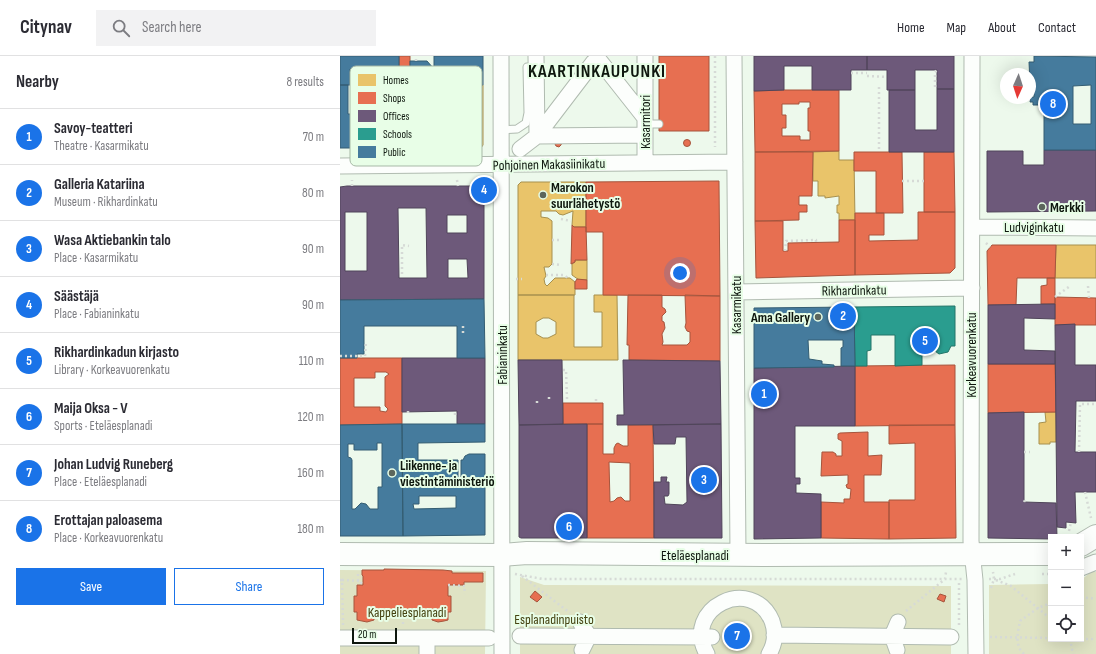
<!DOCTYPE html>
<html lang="en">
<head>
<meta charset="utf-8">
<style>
	:root { --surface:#fff; --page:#f2f2f3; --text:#2b2b33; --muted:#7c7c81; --line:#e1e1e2; --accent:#1a73e8 }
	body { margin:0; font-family:"Sofia Sans Condensed",sans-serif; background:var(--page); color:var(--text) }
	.controls { position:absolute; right:12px; bottom:12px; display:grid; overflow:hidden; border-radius:0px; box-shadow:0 4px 16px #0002 }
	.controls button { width:36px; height:36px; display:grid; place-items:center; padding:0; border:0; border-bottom:1px solid var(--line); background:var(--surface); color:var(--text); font:20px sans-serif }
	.compass { position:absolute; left:660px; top:12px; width:36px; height:36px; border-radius:50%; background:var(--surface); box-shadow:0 4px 16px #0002; rotate:183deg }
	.scale { position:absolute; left:12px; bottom:10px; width:45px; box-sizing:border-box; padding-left:4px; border:2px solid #0e170e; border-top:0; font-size:11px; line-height:14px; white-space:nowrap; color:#0e170e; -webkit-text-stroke:3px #e8fee7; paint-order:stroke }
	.you { position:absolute; left:340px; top:217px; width:14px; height:14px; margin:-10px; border:3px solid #fff; border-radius:50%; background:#1a73e8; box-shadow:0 0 0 6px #1a73e833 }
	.badge { display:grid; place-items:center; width:26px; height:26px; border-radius:50%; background:var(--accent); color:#fff; font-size:13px; font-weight:700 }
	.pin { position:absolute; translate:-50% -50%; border:2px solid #fff; box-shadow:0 1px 4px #0006 }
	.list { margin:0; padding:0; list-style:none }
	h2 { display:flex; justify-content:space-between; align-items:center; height:52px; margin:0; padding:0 16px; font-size:17px }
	h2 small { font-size:13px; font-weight:400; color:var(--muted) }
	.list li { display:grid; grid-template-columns:26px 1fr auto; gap:12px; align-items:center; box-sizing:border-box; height:56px; padding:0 16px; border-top:1px solid var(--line) }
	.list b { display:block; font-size:15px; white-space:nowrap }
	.list p { margin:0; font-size:13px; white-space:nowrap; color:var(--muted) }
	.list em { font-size:13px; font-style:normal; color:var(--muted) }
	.actions { display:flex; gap:8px; padding:12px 16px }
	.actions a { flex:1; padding:9px 0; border:1px solid var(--accent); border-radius:0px; text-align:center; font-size:14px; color:var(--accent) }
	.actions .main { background:var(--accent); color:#fff }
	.icon { flex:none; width:22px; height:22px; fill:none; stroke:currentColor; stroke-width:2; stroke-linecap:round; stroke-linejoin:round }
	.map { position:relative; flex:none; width:756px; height:598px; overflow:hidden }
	header { display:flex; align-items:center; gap:24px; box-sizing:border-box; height:56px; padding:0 20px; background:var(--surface); border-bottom:1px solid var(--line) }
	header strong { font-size:19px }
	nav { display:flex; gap:22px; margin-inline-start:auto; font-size:14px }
	.search { width:280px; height:36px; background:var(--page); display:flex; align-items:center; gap:10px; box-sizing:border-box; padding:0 14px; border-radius:0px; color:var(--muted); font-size:15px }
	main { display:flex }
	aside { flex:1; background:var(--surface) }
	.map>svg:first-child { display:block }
</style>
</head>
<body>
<header>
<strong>Citynav</strong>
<div class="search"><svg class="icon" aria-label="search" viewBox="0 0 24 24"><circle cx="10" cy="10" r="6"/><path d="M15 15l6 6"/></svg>Search here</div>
<nav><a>Home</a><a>Map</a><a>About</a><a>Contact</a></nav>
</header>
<main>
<aside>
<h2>Nearby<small>8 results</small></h2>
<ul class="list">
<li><span class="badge">1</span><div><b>Savoy-teatteri</b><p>Theatre · Kasarmikatu</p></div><em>70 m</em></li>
<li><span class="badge">2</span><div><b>Galleria Katariina</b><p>Museum · Rikhardinkatu</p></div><em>80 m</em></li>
<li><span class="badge">3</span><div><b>Wasa Aktiebankin talo</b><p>Place · Kasarmikatu</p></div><em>90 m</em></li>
<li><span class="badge">4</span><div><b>Säästäjä</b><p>Place · Fabianinkatu</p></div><em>90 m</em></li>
<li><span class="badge">5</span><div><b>Rikhardinkadun kirjasto</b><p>Library · Korkeavuorenkatu</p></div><em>110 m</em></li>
<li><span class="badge">6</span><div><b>Maija Oksa - V</b><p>Sports · Eteläesplanadi</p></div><em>120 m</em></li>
<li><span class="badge">7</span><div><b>Johan Ludvig Runeberg</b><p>Place · Eteläesplanadi</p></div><em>160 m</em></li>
<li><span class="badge">8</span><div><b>Erottajan paloasema</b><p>Place · Korkeavuorenkatu</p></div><em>180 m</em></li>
</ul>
<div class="actions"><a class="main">Save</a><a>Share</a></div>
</aside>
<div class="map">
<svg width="756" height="598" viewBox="0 0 756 598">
	<rect width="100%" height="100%" fill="#edf9ec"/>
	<path fill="#dfe3c4" d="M0 514 146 515 145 598H0Z
		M751 516H756V598H649V529L711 528V583H741V524Z
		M180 521 204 529 611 530V598H180Z"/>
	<path fill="#e9c46a" stroke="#a7904e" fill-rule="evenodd" d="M104 29H143V89L141 92H59V42H77V58H114V42H104Z
		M499 95V104H514L515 164H499V157H497V149H499V140L485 142V140H478V125H473V96Z
		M181 126H246V171H234L232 169 233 155 223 159 219 158 216 155H201V161L208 162 212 165V208L209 211H204L206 220 204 223 205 228 207 230 215 222H230L235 226V239H178V129Z
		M716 189H756V222H715Z
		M235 204H247V224H239L232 219V208L235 206Z
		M178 239H234V291H262V256H254V239H277L278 304H178ZM203 262H209L216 266V278L208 282H203L196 278V266Z
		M705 356H716V386H710V388H699V367L706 366Z"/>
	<path fill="#e76f51" stroke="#a6553d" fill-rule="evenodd" d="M59 0H70V29H59Z
		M319 0H369V75H319Z
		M444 34H499V95L415 96 414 35ZM459 46H470V52H468V75H470V84H460V80H442V72H446V59H442V48H459Z
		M343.5 87a3.5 3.5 0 1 1 7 0a3.5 3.5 0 1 1-7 0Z
		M222 86 221 89 219 91 216 90 215 88V87Z
		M415 96H473L472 140H459V149H467V156H459V164L415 165Z
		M514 96H562L563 157H536V115H514Z
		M584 96H614L615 156H584Z
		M379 125 380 240 263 239V176H246V126Z
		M578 156H615V212L610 217 515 219V157H544V179H529V185L578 184Z
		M499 164H515V219L416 222 415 165H443V195H448V187L499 186Z
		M232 169 234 171H246L247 204H235V206L231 208Z
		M652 189H716L715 222H677L676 249H648L647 195Z
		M707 222H715V248H701V230L707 229Z
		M237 223 247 224V233H235V226Z
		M288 239H322V251L325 253 326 256 322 260V265L324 266 325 272 322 278 323 286 322 289H347L350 286V276L347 275 345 271 346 267 345 239 380 240V305L289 304V289H287Z
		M715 241 756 242V269H715Z
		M0 302H62V368L0 369ZM35 316H46L49 318 45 321V350L48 353 46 356 40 355V351H14V322H35Z
		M648 308H715L716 356 648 357Z
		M615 309V369L515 370V310Z
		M223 347H263V368H223Z
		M247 368H263V398H274V392L276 388 278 387 283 390H288V369H313L314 482H247ZM269 406 290 407V445H285L281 441 277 442 274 445 270 446Z
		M549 369H615L616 482 549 483V444H575V387L549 388Z
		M528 376V400L542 399 541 419H524V446H549V483L481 482V446L504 447V443H510L511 433 507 432 506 429 508 428V419L481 420 482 396H493L496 398V400H502V385L498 383V378L500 377Z
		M44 513 103 514 112 515V517H143V526H124V529H108V540H111V556H108V564L104 565 98 566 92 564V556H89V554H75V556H51V554H36V556H34V564L27 566 17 564V556H14V540H17V529H23V520L22 519V514H44Z
		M195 535 202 541 197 546 190 541Z
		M600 538 606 540 604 546 597 543Z"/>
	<path fill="#6d597a" stroke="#50455a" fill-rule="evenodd" d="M414 0H527V14H511V34H472V10H444V34L414 35Z
		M527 0H614V33H597V14H575V34H547V14H527Z
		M597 33H614V96H549V34H575V74H597Z
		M704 94H756V155L647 156V95H683V109H704Z
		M7 130H144V243L0 244V131ZM58 152H86L87 222H59ZM5 156H27V215H5ZM107 159H127V177H107ZM108 203H127L128 222H108Z
		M715 248V263L684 262V294L715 295V308H648V249Z
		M735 268V309H756V345H736L735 396H756V436H735L736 467 726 466V472L717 471 715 269Z
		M62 302H145V368H117V355L62 356Z
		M178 304H222L223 368 179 369Z
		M283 304 380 305 381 368 277 369V359H284Z
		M515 310V370H455V422H460V428H456V437L481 438V482L414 483V312Z
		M684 356V446L716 447 717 481H711V483L648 482V357Z
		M247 368V482H181L179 481V369Z
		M381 368 382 482H314V426H321V421H327L326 426H329V438L328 440H324L325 448 343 449 347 446 346 381H336L335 388H314L313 369Z"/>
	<path fill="#2a9d8f" stroke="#227568" d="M615 250V290H611L608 296 599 298 595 295 593 290 587 292 582 290V309L555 310V279H531V294L527 295V310H515L514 251Z"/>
	<path fill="#457b9d" stroke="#345d72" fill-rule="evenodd" d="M0 0H59V13H10V29H0Z
		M94 0H143V29H70V5H87L94 13Z
		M694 0 756 1V94H704V49H693V46H690V41H694V27H690L689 6H694ZM751 29V68H733V30Z
		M0 29H8V58H59V92H0Z
		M144 243 145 302H117V270H24V298H17V302H0V244Z
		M514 251 515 310H501V292L503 291V284H468L469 303 482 305V308L494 309V311L414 312V252Z
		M62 368H145V386L78 387V404H118V423H121V404H123L125 400 129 398H145V479L63 480ZM79 440H116V452L74 453 73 448H79Z
		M62 368 63 480H0V369ZM37 387H42V431H38V453H30L26 448 21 447 15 453H12V404L11 402 8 401V388H14V394H37Z"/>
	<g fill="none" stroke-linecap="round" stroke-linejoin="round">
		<g stroke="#b0bbb0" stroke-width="9">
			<path id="lane" d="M305 68H319
				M161 74 177 73 186 67 188 57 187 11"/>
		</g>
		<g stroke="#b0bbb0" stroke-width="17">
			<path id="street" d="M161 0 162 598
				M196 0 197 80 305 79
				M256 0 305 62
				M305 0V107
				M394 0 398 499
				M632 0 631 485 635 524 636 598
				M180 93 197 80 258 0
				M0 110 395 106
				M632 171 756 172
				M396 236 632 232
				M741 512 756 506
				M240 566 249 580 242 594
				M434 579 611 581
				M180 580 372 581
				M0 582H149
				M557 594 552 580 558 566
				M87 598V582
				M367 598C341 552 412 518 432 565 436 576 435 588 429 598"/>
		</g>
		<g stroke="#b0bbb0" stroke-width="24">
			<path id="primary" d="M741 489 756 480
				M0 498 163 499 187 497 425 499 711 498"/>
		</g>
		<path stroke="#d6dad6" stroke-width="2.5" stroke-dasharray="2 3" stroke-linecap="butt" d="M375 0V91
			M76 5V0
			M673 16H689
			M511 17H527
			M527 20 547 21
			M539 31V96
			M595 31V16L597 14
			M674 43 690 44
			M101 50 102 42
			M77 53 87 49 107 50 114 44
			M92 58 93 49
			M117 124 118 130
			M562 125H584
			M12 130V124
			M221 163 231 165
			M212 184H221
			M646 187 650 191
			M445 195 446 185 476 184V186
			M212 208 221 209
			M62 218V189L69 190
			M206 219H224L228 222
			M176 223H182
			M748 230 749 242
			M715 241 730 230
			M123 277V270
			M579 292V296
			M0 300H25L26 286
			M223 314H226L227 343
			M209 343V338
			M256 343V347
			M197 347V343
			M68 355V359
			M115 359V357H117
			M684 396H690
			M739 396 740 348H756
			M745 436 751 462
			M684 446 685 444
			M729 475 731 466
			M175 518 203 523H622
			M702 518H711
			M182 520 230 557
			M649 523H660L675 518
			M0 524H2L3 569
			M2 524 21 525V527H23
			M656 524 671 530 711 563
			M18 525V517H19
			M619 527V570
			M108 529 125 530 124 538
			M651 532 654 523 653 516
			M741 541 756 543
			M566 555 605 523 606 516
			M63 568V556
			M650 581 711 582
			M730 583 733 598
			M741 583H756
			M684 598C674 589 678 576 680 565L698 552 711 547"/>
		<use href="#lane" stroke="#fcfefc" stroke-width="7"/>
		<use href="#street" stroke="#fcfefc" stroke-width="15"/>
		<use href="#primary" stroke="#fcfefc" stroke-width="22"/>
	</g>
	<g fill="#5c665c" stroke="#e8fee7" stroke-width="1.5">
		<circle cx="203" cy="139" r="4"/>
		<circle cx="702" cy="151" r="4"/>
		<circle cx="478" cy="261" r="4"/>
		<circle cx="52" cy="417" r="4"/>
	</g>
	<g text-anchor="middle" stroke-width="4" stroke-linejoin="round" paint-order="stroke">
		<g font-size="14" fill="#0e170e" stroke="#e8fee7">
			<text transform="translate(305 66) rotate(-90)" y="5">Kasarmitori</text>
			<text transform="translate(209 108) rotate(-1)" y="5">Pohjoinen Makasiinikatu</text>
			<text x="694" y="176">Ludviginkatu</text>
			<text transform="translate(514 234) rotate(-1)" y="5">Rikhardinkatu</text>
			<text transform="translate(396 249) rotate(-90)" y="5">Kasarmikatu</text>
			<text transform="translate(162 299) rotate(-90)" y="5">Fabianinkatu</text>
			<text transform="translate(631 299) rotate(-90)" y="5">Korkeavuorenkatu</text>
			<text x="355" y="504">Eteläesplanadi</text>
		</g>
		<g font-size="14" font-weight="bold" fill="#0e170e" stroke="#e8fee7" text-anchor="start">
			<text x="211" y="136">Marokon<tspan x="211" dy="16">suurlähetystö</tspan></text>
			<text x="710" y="156">Merkki</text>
			<text x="470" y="266" text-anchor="end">Ama Gallery</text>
			<text x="60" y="414">Liikenne- ja<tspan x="60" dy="16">viestintäministeriö</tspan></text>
		</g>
		<g font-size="14" fill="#454211" stroke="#e8fee7">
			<text x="67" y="561">Kappeliesplanadi</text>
			<text x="214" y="568">Esplanadinpuisto</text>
		</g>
		<g font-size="18" font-weight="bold" letter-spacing="1" fill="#0e170e" stroke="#e8fee7">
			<text x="257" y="21">KAARTINKAUPUNKI</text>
		</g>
	</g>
	<rect x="10" y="10" width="132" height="100" rx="6" fill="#e8fee7" stroke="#a7b9a6" stroke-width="1"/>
	<rect x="18" y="18" width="18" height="12" fill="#e9c46a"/>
	<rect x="18" y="36" width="18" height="12" fill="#e76f51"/>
	<rect x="18" y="54" width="18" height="12" fill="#6d597a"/>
	<rect x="18" y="72" width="18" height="12" fill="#2a9d8f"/>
	<rect x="18" y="90" width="18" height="12" fill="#457b9d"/>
	<g font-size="11" fill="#0e170e">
		<text x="43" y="28">Homes</text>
		<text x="43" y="46">Shops</text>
		<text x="43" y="64">Offices</text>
		<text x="43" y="82">Schools</text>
		<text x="43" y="100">Public</text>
	</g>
</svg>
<div class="controls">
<button>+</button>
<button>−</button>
<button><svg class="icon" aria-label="locate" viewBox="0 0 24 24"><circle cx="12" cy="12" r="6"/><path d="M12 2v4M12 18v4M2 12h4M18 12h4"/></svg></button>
</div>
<svg class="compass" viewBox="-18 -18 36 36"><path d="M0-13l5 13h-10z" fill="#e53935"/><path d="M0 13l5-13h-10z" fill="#7c7c81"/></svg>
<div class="scale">20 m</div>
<div class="you"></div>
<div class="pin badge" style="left:424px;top:338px">1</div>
<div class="pin badge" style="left:503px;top:260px">2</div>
<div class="pin badge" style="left:364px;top:424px">3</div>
<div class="pin badge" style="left:144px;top:134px">4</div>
<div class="pin badge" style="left:585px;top:285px">5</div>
<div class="pin badge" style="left:229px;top:471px">6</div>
<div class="pin badge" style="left:397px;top:580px">7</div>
<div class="pin badge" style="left:713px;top:48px">8</div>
</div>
</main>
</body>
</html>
